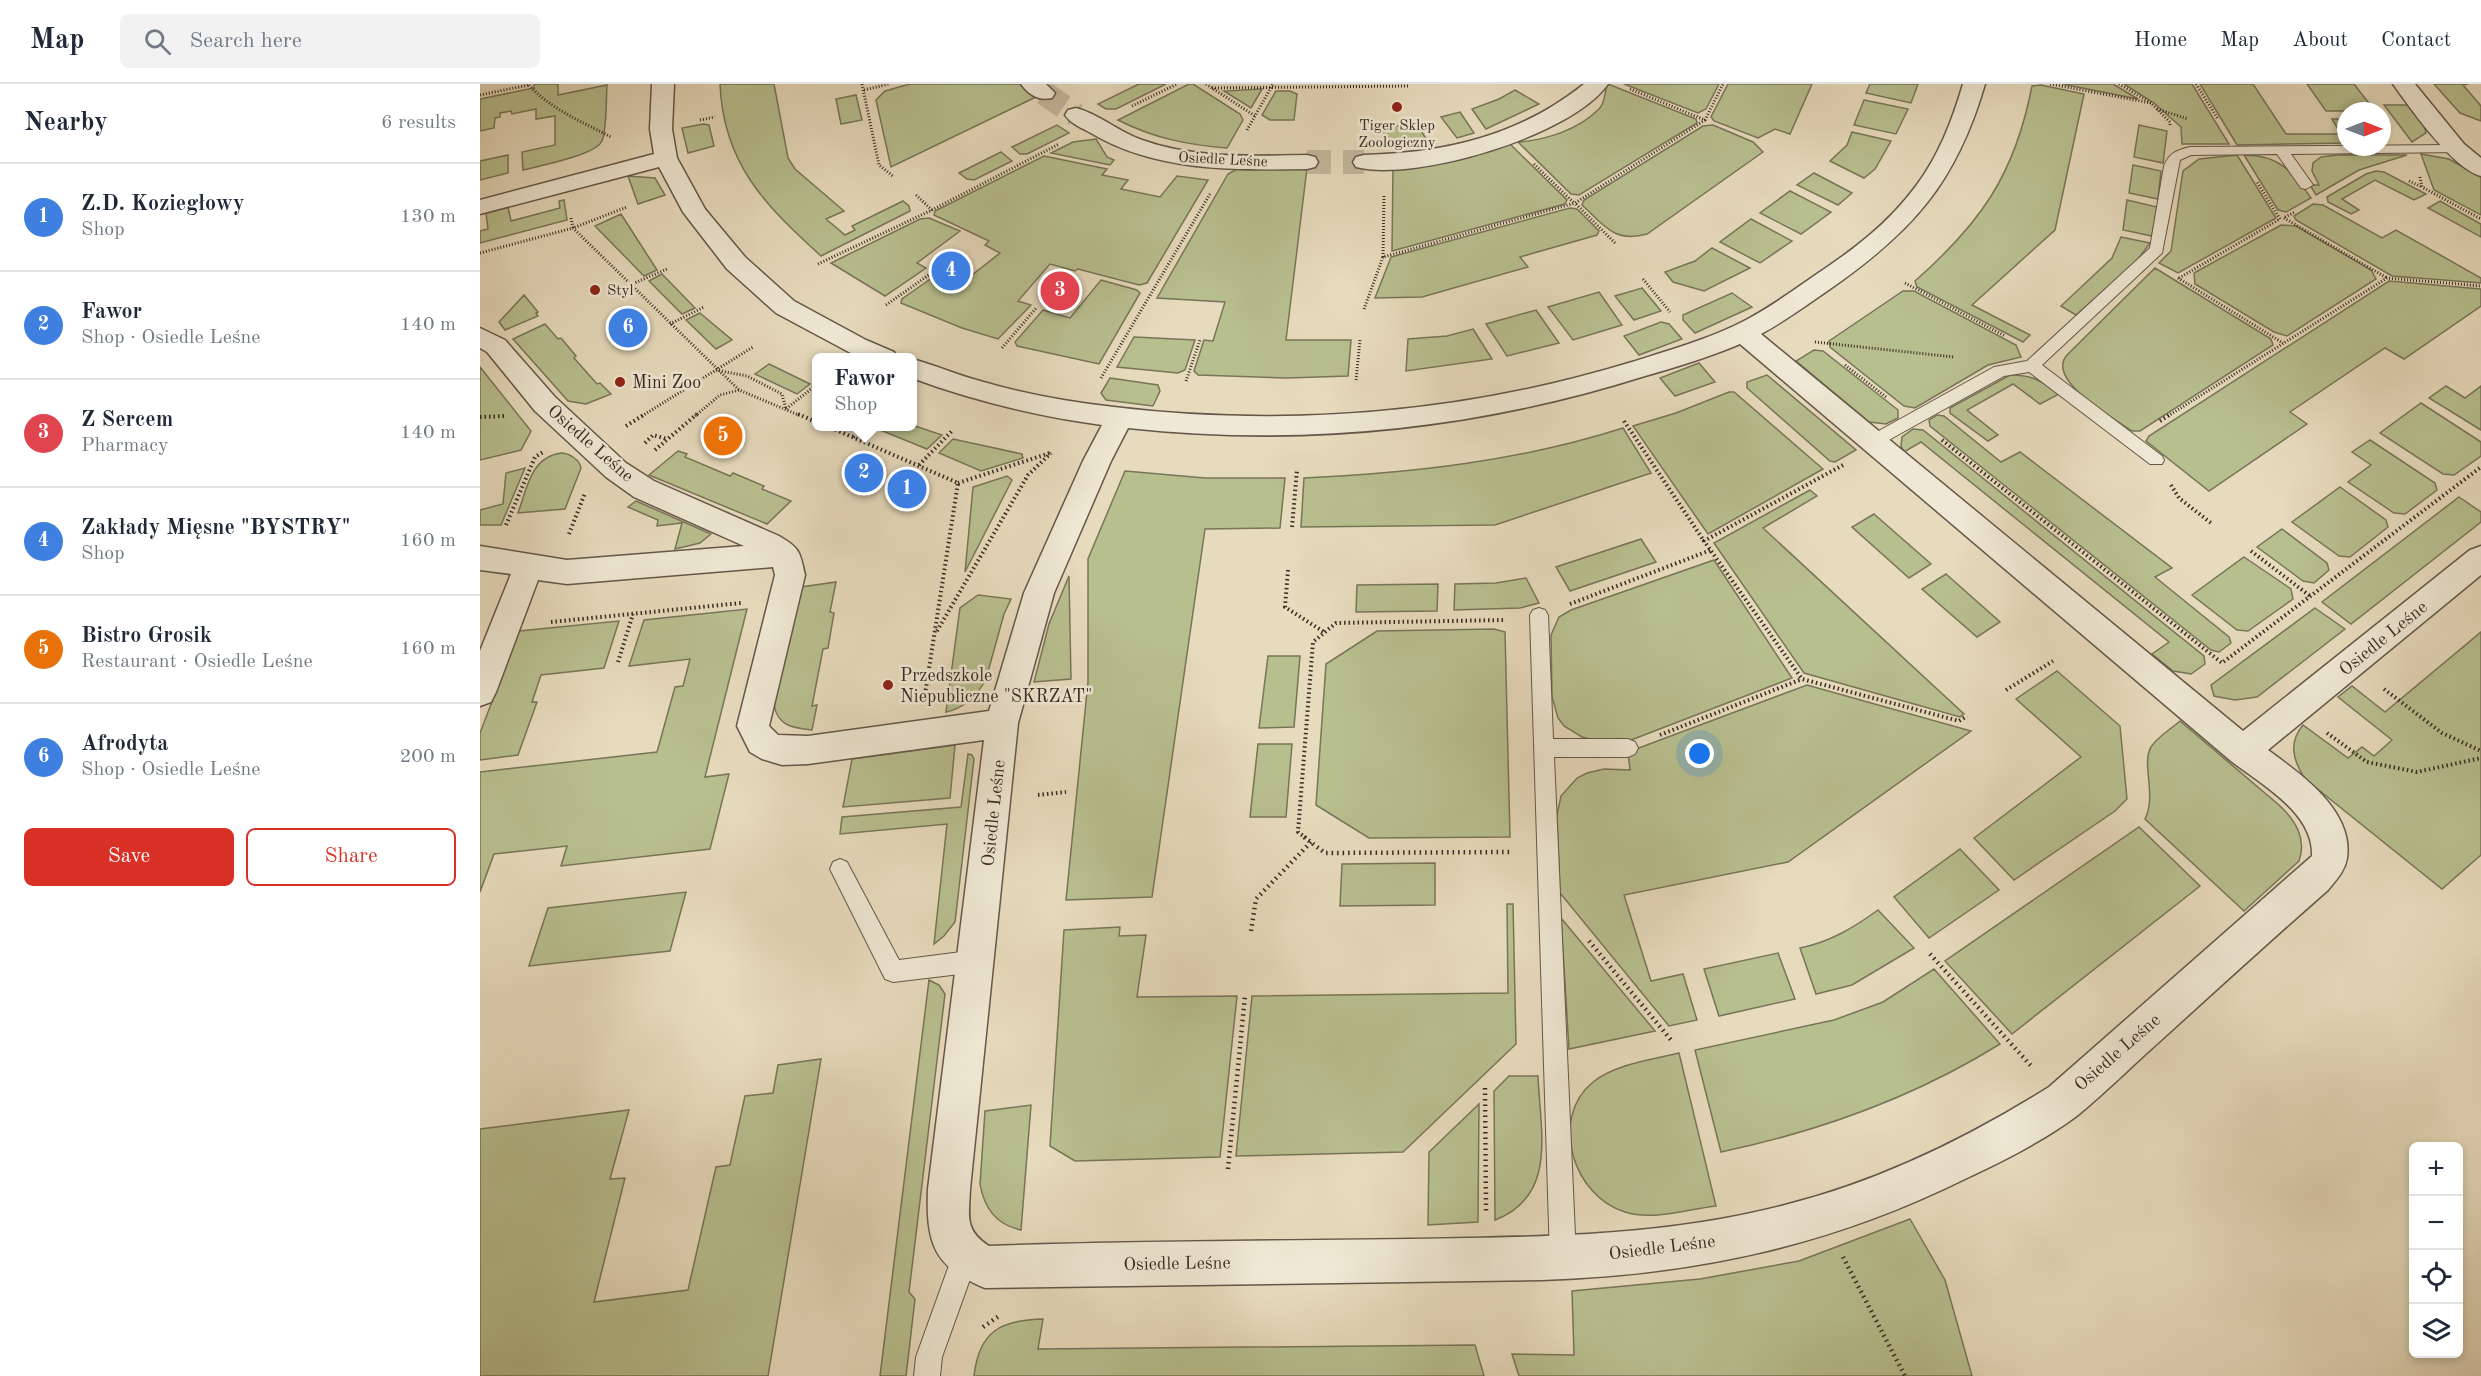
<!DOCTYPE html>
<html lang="en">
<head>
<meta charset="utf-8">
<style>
	:root { --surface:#fff; --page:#f2f2f3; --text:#1f2937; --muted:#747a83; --line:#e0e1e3; --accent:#d93025 }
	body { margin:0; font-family:"Old Standard TT",serif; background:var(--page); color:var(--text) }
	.controls { position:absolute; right:18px; bottom:18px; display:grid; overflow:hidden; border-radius:9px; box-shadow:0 3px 9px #0003 }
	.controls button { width:54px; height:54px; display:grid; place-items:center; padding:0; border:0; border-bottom:2px solid var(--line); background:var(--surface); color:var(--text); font:30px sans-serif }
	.compass { position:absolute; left:1857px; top:18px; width:54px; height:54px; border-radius:50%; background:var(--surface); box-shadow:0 3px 9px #0003; rotate:90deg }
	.you { position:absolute; left:1220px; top:670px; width:21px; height:21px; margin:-15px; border:4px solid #fff; border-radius:50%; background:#1a73e8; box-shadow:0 0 0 9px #1a73e833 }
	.badge { display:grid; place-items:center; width:39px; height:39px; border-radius:50%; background:var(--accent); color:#fff; font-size:20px; font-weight:700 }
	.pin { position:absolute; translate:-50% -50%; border:3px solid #fff; box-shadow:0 2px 6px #0006 }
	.popup { position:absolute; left:332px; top:269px; width:105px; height:78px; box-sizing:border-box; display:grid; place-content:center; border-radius:9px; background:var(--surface); filter:drop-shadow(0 2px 4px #0005); font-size:20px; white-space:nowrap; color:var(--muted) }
	.popup b { font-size:22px; color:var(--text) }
	.popup::after { content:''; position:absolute; left:50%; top:100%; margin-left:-12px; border:12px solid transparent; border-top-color:var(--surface) }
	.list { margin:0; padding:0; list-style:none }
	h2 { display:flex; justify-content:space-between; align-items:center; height:78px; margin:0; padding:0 24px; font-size:26px }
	h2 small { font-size:20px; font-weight:400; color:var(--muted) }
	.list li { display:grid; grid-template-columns:39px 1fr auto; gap:18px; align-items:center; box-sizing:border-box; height:108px; padding:0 24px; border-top:2px solid var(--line) }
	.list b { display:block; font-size:22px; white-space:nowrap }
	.list p { margin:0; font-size:20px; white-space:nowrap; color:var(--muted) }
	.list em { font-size:20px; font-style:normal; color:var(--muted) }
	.actions { display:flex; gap:12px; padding:18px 24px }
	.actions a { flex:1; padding:14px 0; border:2px solid var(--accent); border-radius:9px; text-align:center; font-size:21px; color:var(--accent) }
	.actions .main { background:var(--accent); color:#fff }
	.icon { flex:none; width:33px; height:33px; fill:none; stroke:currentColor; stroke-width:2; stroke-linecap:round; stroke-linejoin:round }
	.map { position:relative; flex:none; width:2001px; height:1292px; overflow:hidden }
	header { display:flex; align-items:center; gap:36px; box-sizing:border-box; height:84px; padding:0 30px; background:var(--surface); border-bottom:2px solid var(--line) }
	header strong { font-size:28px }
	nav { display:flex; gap:33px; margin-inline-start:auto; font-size:21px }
	.search { width:420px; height:54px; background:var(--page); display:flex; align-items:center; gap:15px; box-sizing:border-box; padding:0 21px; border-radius:9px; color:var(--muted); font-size:22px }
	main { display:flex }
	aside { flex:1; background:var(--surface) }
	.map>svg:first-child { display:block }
</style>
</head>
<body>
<header>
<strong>Map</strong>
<div class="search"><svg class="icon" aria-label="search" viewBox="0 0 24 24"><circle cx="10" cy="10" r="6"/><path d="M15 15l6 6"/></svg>Search here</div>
<nav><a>Home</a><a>Map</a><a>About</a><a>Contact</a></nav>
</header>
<main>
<aside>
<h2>Nearby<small>6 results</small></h2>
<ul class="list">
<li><span class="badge" style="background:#3f7fe0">1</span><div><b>Z.D. Koziegłowy</b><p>Shop</p></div><em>130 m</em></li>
<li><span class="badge" style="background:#3f7fe0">2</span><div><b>Fawor</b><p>Shop · Osiedle Leśne</p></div><em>140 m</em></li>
<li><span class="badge" style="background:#e0444e">3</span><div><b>Z Sercem</b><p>Pharmacy</p></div><em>140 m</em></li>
<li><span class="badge" style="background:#3f7fe0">4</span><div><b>Zakłady Mięsne &quot;BYSTRY&quot;</b><p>Shop</p></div><em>160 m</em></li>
<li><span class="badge" style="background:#e8710a">5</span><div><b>Bistro Grosik</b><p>Restaurant · Osiedle Leśne</p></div><em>160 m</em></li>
<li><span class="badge" style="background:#3f7fe0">6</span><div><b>Afrodyta</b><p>Shop · Osiedle Leśne</p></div><em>200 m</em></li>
</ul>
<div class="actions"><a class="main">Save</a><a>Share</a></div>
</aside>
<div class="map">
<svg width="2001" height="1292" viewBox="0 0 2001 1292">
	<rect width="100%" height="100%" fill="#e7dbbd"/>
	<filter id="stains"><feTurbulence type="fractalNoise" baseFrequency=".00333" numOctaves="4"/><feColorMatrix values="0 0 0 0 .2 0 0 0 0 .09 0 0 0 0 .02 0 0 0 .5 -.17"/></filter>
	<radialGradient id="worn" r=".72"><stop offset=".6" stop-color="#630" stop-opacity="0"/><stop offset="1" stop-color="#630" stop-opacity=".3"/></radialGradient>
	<path fill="#b8bf8f" stroke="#787559" stroke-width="1.5" d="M54 0H78V11L127 1C126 15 127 45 122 57 116 71 59 82 43 86L42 68 75 61V32L56 35V25L32 30 31 27 20 29V33L15 34 14 44 0 47V15L54 4Z
		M240 0H294L308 74 315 85 364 127 346 135 365 151 375 146 372 142 423 117 429 122 430 127 341 172C286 122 243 80 240 0Z
		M430 0H542L558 12 411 83 396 16 405 7Z
		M659 0H686L636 25H626L618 20Z
		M709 0H713L760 30 763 36 747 64C708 61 673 54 638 36Z
		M1128 0 1216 35 1217 39 1099 111 1091 110 1038 58C1066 56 1098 46 1119 25 1126 18 1124 7 1128 0Z
		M1144 0H1239L1226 25 1218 29Z
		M1248 0H1332L1310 50 1295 45 1278 54 1234 37 1231 33Z
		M1390 0H1438L1431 19 1386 9Z
		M1582 0H1633L1658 15Z
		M1644 0H1712L1749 60H1702L1701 43 1674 19Z
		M1720 0H1773L1806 50H1861L1852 35H1866V59L1757 61Z
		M1827 0H1874L1895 27H1846Z
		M1954 0H1988L1983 1 2001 22V37L1980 29Z
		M1561 1 1604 10 1575 146 1492 221 1550 251 1543 258 1437 203 1435 197C1501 139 1535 90 1552 2Z
		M782 5 771 24 744 7Z
		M1035 6 1059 20 1006 45 992 25 1019 15Z
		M796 7H810L817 10 814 36H790L782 31Z
		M376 11 382 36 361 40 356 15Z
		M1384 16 1428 25 1416 50 1374 41Z
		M1904 21H1928L1944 41 1946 49 1932 58Z
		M980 28 994 49 977 54 961 33Z
		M936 39 949 59 901 62 903 44Z
		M223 40 229 41 234 62 208 69 202 44Z
		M577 41 589 49 547 70H540L532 63Z
		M1233 41 1273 58 1283 68 1167 150C1134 159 1125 142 1102 121L1104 116 1223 42Z
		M1659 41 1687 47 1683 79 1654 73Z
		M1372 48 1411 57 1395 85 1384 94 1350 77 1367 61Z
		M616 55 627 73 634 76 630 81 571 69 593 58Z
		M1029 59 1087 116 1085 120 912 167 913 83 980 76Z
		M521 68 532 77 494 96 487 95 479 89Z
		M1941 70 1969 75 2001 93V131L1954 106Z
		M28 71V89L0 96V77Z
		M1757 71 1796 134 1698 189 1679 179 1691 167 1703 87 1719 75Z
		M1764 71C1799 71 1812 87 1831 114L1806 128 1798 126Z
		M1857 71H1927L1879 86 1836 111 1830 101H1839L1832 87 1833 79 1841 73Z
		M564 72 627 85 622 91 648 96 641 105 680 113 697 92 728 96 667 199 659 201 598 185 595 187 570 180 538 217 551 221 518 255 482 244 421 219 422 215 456 191 478 202 520 169 505 161 509 157 454 131 455 127Z
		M1653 81 1681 87 1678 115 1649 109Z
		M759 84H827L806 256H871L868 292 807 294 718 291 714 287 724 256 733 257 745 218 677 214 748 90Z
		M1896 87 1904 88 1946 110 1934 116 1895 96 1862 115 1879 126 1871 130 1848 118 1847 113 1886 90Z
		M1334 89 1372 109 1358 121 1317 101Z
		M148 92 175 94 185 111 158 120Z
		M1310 107 1351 128 1321 150 1280 129Z
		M84 116 87 136 0 159V147L8 145 6 129 28 123 31 137 80 124 79 117Z
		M1647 116 1677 123 1672 152 1643 146Z
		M1960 117 2001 140V153L1948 124Z
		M1833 120 1843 121 1902 154 1916 146 2001 194V199L1912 192 1816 136 1814 132Z
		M1090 124 1097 125 1119 147 1117 151 1040 173 1048 183 942 213 895 214 911 173Z
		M141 130 177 186 164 192 115 142Z
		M449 134 480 147 437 179 446 184 405 212 351 179 440 135Z
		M1271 135 1312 157 1280 179 1240 158Z
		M1801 141 1816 142 1891 186 1896 195 1807 252 1794 248 1715 200 1714 189Z
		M1641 153 1670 159 1653 182 1596 231 1581 222 1632 174Z
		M1232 164 1270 184 1224 207 1193 198 1185 188 1215 177Z
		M1675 184 1791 255 1793 261 1660 347H1652C1634 334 1565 296 1587 271Z
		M182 190 215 224 202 230 169 197Z
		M621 196 657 206 660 209 619 280 537 262 535 258 563 226 590 234Z
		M1909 197 2001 205V222L1924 275 1905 264 1810 328 1827 340 1729 407 1666 357 1669 352Z
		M1162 204 1181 227 1154 236 1135 212Z
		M1423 207H1434L1536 261 1541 273 1508 281 1435 324 1424 322 1350 263 1349 257Z
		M1119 208 1142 241 1093 256 1068 223Z
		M1252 209 1272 223 1215 249 1203 236V231Z
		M44 211 58 228 56 229 58 232 25 246 19 238Z
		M1056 226 1079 259 1027 272 1006 240Z
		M220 229 252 256 236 265 206 236Z
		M1181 238 1189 240 1202 255 1159 271 1144 252Z
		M65 240 78 255 81 254 96 272 94 274 117 300 120 299 131 310 106 320 88 317 33 255Z
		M993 245 1012 275 926 287 928 255 967 252Z
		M654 253 715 256 705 286 698 289 637 283Z
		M1334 266 1343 267 1418 326V334L1406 340 1389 338 1316 277Z
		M1219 279 1235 298 1195 312 1180 294Z
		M289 280 330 300 317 310 275 290Z
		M0 283 51 347 41 366 0 376Z
		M1287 291 1376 366 1355 378 1350 377 1267 304V298Z
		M1530 291C1551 290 1563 298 1579 310L1560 320 1533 300 1487 326 1518 351 1508 357 1470 329V324Z
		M630 294 678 301 680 307 673 322 626 316 621 309Z
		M1966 302 1985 314 2001 302V346L1949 314Z
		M1249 308H1254L1343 385 1228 450 1153 342 1196 329Z
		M1941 319 2001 358V372L1974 391 1963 390 1900 349Z
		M1457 331 1464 332 1521 378 1540 368 1692 484 1675 493 1749 553 1751 559 1739 568 1731 566 1450 342 1449 336Z
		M432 341 462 351 447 365 393 343 432 342Z
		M1143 344 1171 389 1015 441 821 443 824 394C932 389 1040 377 1143 344Z
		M1433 345 1443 346 1724 572 1725 580 1711 590 1693 587 1672 570 1689 558 1441 358 1424 368 1421 362 1422 353Z
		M473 355 542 370 543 374 501 387 459 369Z
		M1890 356 1955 399 1957 406 1925 430 1914 429 1868 398 1891 381 1872 368Z
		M198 367 207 370 205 373 250 392 253 389 284 402 282 405 311 417 287 440 169 391Z
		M81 369C89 369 100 376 101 384L85 425 38 429C47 404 51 373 81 369Z
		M45 384 21 441H0V426L23 420 26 389Z
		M645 387 725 394H805L800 444 725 445 672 813 586 816 608 598V475Z
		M527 392 532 396 485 488 493 403Z
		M1860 403 1906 436 1908 443 1870 473 1859 472 1812 438Z
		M1330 406 1337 412 1283 444 1484 630 1480 633 1324 589 1234 459Z
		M1979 413 2001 428V438L1871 540 1842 518Z
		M156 417 231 450 220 459 195 465 202 439 177 442 178 436 148 423Z
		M1394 430 1451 480 1429 494 1372 443Z
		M1802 445 1847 479 1849 486 1834 499 1823 497 1777 463Z
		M1161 455 1176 478 1090 507 1076 483Z
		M1764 473 1811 505 1813 515 1768 547 1757 546 1712 511Z
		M1234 476 1312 594 1146 658 1114 656 1102 653 1084 642 1078 634 1072 613 1071 551 1079 533 1091 526Z
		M1466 490 1520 538 1497 553 1442 505Z
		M589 492 591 595 554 598 569 540Z
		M1046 494 1059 519 1040 524 974 526 975 500 1016 499Z
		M356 498 350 528 354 529 348 564 343 565 332 622 337 621 332 646C313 644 297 642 294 620L321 503Z
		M958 500 957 527 876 528 877 501Z
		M498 511 531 515 524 530 506 595C497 612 485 624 466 628L480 524Z
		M1835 524 1865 545 1777 613 1755 616 1734 612 1731 601Z
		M267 525 225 693 249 690 230 765 81 782 87 762 14 770 0 808V688L177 668 195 603 203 602 210 575 149 582 164 536Z
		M139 537 124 584 61 591 52 618H57L38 671 0 676V649L39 547Z
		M1014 545 1025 548 1030 753 889 754 836 721 846 580 897 547Z
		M2001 548V771L1962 805 1825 695C1813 676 1808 659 1823 641L1868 674 1882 663 1894 672 1912 656 1858 613 1872 602 1905 628Z
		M788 572H820L814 643 779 644Z
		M1577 587 1640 642 1647 715 1635 727 1534 796 1494 754 1601 673 1536 615Z
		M1327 601 1491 647 1308 778 1144 811 1171 897 1203 890 1217 936 1189 942 1080 809 1077 731 1081 712 1097 694 1107 689 1124 685 1150 686 1148 668Z
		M1700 637 1799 721C1815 736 1827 754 1819 777L1764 827 1665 735C1677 711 1661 680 1671 663 1677 653 1691 645 1700 637Z
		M778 660H812L806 733H770Z
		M475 661 470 714 363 723 372 675Z
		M488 670 492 671 494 675 475 838 464 852 454 860 467 740 360 750 362 733 481 723Z
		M1659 743 1720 802 1532 950 1465 877Z
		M1480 765 1519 806 1449 854 1414 813Z
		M955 779V821L860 822 862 780Z
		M206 808 190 867 49 882 68 824Z
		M1027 820H1033L1036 960 923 1068 756 1072 772 912 1028 909Z
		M1398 826 1434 864 1372 901 1336 910 1320 864C1350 858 1373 844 1398 826Z
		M1081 834 1175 947 1089 965Z
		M640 843 639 852 666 851 657 913 757 912 740 1073 595 1077 570 1062 584 846Z
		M1298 869 1315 915 1239 932 1224 885Z
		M1454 885 1520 960C1433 1014 1341 1047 1241 1068L1215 966 1354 936 1403 918Z
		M449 896 459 901 465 910 429 1208 435 1215 426 1292H400Z
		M1199 969 1236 1122C1209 1125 1173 1137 1145 1128 1094 1113 1068 1035 1113 998 1136 980 1170 976 1199 969Z
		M341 975 288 1292H0V1045L149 1026 130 1095 145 1094 114 1218 208 1206 236 1083 250 1081 265 1012 293 1009 298 981Z
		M1029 992H1058C1060 1046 1078 1112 1015 1136L1014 1007Z
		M999 1020 998 1138 948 1141 949 1068Z
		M551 1021 541 1146C517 1141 504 1124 500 1100L505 1027Z
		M1430 1135 1465 1196 1492 1292H1039L1032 1270 1094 1271 1092 1207 1220 1195 1319 1177Z
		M563 1235 558 1265 995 1261 1004 1292H494C499 1247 521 1236 563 1235Z"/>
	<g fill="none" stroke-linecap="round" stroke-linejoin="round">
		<path stroke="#c4b89e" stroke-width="24" stroke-dasharray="24 12" stroke-linecap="butt" d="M564 9 596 31
			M827 78H884"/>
		<g stroke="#64574a" stroke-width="2">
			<path id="lane" d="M1976 61 1983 65 1981 68 1811 70 1833 101 1826 105 1821 104 1797 70 1711 71 1700 76 1682 169 1562 281 1682 372 1684 376 1682 380H1670L1549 288 1524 292 1398 362H1386L1384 358 1386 354 1514 283 1547 277 1670 164 1684 82C1689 69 1697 66 1710 63Z
				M1059 524 1065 526 1068 531 1073 655H1148L1155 658 1158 664 1155 670 1148 673H1074L1096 1174 1092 1183 1083 1187 1074 1183 1070 1174 1050 531 1053 526Z
				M360 775 367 778 419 876 497 866 505 870 508 877 505 884 497 888 413 898 405 895 350 785 353 778Z
				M485 1160 494 1164 498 1173 462 1273 460 1292H434L436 1273 472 1173 476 1164Z"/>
		</g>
		<g stroke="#64574a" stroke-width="3">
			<path id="street" d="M172 0H194L192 45 197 74 225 125 265 173 314 217 386 256 414 268 418 274H380L296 229 247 185 203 128 179 83 0 130V116L174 70 170 45Z
				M541 0H566L575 9 572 14C559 17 549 11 541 0Z
				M1104 0H1128C1092 52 935 98 876 83L873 78 876 73 884 71C965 69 1039 52 1104 0Z
				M1483 0H1505C1476 99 1433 147 1350 205 1327 221 1305 237 1281 250L1763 647 1990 466 2001 462V491L1788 666C1821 690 1874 727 1867 774 1865 787 1856 796 1848 806 1791 856 1735 907 1679 958 1652 982 1626 1008 1598 1031 1565 1056 1525 1076 1487 1094 1350 1162 1215 1191 1062 1196L505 1204C453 1183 446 1158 448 1105L504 656 328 680 302 681 282 675 270 668 257 642 295 491 293 483 87 500 58 496 16 608 11 618 0 622V567L31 490 0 486V462L87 476 264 462 154 413 126 393 55 327 7 268 0 264V244L25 256 75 313 146 379 174 397 299 452C320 464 320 468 325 491L289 642 298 651 328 652 509 627 544 509 603 377 622 341C557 332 494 317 432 294V275C455 281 477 291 500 297 544 310 589 318 634 323 808 344 985 329 1152 278 1190 266 1229 255 1264 237 1289 224 1311 208 1334 192 1373 166 1408 140 1436 102 1459 71 1472 37 1483 0ZM1260 260 1751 677C1781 700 1834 729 1832 772L1569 1003C1486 1055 1400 1097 1305 1121 1182 1153 1057 1153 930 1155 790 1157 649 1157 509 1162 484 1146 489 1132 490 1105L538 639 574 509 631 377 648 344C823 363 998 345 1165 292 1197 283 1229 273 1260 260Z
				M1913 0H1935L1984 60 2001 74V92C1973 85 1930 24 1913 0Z
				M596 24C619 30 639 48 662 56 715 75 772 72 827 71L835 73 838 78 835 83 827 85C754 86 676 88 611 49 602 44 591 40 585 31L588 26Z"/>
		</g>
		<path stroke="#382b23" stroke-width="3" stroke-dasharray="1 2" stroke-linecap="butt" d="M382 0 399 81 414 93
			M726 0 775 32
			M1570 0 1671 19
			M1639 0 1671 19 1690 38V42
			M1716 0 1738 35
			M49 1C69 24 104 39 131 53
			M732 4 930 2
			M1150 5 1225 36 1243 0
			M384 6 409 0
			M0 11 49 1
			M652 22 697 0
			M1677 25 1708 35
			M220 36 235 33
			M767 46 793 0
			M1054 80 1094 119
			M1940 93 1942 103 2001 135
			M1929 97 1942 103
			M436 111 452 126
			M1805 133 1815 128
			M91 134 93 144 147 123
			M1804 134 1907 194
			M1135 159 1095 119 1225 36
			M0 169 93 144 259 306 321 332
			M903 173 904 110
			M338 180 452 126 579 60
			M1698 194 1803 259
			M1699 194 1800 135 1777 98
			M1163 195 1190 228
			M1425 199 1525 252
			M150 201 187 185
			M406 221 453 188
			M884 225 903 173 1095 119
			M190 240 224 223
			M1335 258 1474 273
			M522 264 557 223
			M1365 281 1406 313
			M236 286 267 292 302 310 306 325 336 301
			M621 294 730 110
			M876 296 880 256
			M706 297 720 256
			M162 332 273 263
			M215 332 240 311 259 306
			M1688 332 1907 194 2001 202"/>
		<path stroke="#382b23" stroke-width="4" stroke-dasharray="1.5 3" stroke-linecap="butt" d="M318 330 336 338
			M0 333 25 332
			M1144 337 1224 457
			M1680 337 1691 330
			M146 342 165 330
			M347 342 478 399 445 610
			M373 353 384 342
			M1462 356 1742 579 2001 383
			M165 359 173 351 187 355
			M175 366 217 330
			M439 381 472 347
			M1363 381 1224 457 1322 595 1479 637 1487 632
			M478 399 570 369
			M1691 401 1699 414 1731 439
			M26 441 55 373 63 368
			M812 443 817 386
			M89 450 105 409
			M1771 467 1830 512
			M808 486 805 523 844 548
			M1090 520 1231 466
			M71 538 261 519
			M457 547 548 391 571 369
			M138 578 153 530
			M1904 605 1962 649 2001 667
			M1526 606 1573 577
			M1847 649 1887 678 1937 688 2001 674
			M1180 651 1322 595
			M558 711 586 708
			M826 754 818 748 833 558 856 539 1025 536"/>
		<path stroke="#382b23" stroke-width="4.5" stroke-dasharray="1.5 4" stroke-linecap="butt" d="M824 753 845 769 1031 768
			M771 847 776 815 831 758
			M1109 857 1191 956
			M1450 870 1552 983
			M1005 1004 1006 1127
			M748 1085 765 912
			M1363 1173 1425 1292
			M503 1243 519 1232"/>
		<use href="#lane" fill="#efe8d4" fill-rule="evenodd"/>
		<use href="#street" fill="#efe8d4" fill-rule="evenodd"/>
	</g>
	<g fill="#8f2418" stroke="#efe8d4" stroke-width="2">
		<circle cx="917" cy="23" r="6"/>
		<circle cx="115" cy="206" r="6"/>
		<circle cx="140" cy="298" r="6"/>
		<circle cx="408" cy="601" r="6"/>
	</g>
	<g text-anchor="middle" stroke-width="5" stroke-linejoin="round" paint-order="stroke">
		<g font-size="15" fill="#382b23" stroke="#efe8d4">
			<text x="917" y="46">Tiger Sklep<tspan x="917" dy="17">Zoologiczny</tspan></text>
			<text x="127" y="211" text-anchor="start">Styl</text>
		</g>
		<g font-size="15" fill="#382b23" stroke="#efe8d4">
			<text transform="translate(743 75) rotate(3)" y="5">Osiedle Leśne</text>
		</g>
		<g font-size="18" fill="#382b23" stroke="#efe8d4" text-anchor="start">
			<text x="152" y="304">Mini Zoo</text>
			<text x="420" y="597">Przedszkole<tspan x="420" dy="21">Niepubliczne "SKRZAT"</tspan></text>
		</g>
		<g font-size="18" fill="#382b23" stroke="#efe8d4">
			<text transform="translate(111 359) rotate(41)" y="6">Osiedle Leśne</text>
			<text transform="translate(1903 554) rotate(-39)" y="6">Osiedle Leśne</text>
			<text transform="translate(513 729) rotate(-84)" y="6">Osiedle Leśne</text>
			<text transform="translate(1637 968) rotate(-41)" y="6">Osiedle Leśne</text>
			<text transform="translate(1182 1163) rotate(-7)" y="6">Osiedle Leśne</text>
			<text transform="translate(697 1179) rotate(-1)" y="6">Osiedle Leśne</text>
		</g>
	</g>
	<rect width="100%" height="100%" filter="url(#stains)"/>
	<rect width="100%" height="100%" fill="url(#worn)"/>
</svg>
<div class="controls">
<button>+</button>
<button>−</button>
<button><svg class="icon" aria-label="locate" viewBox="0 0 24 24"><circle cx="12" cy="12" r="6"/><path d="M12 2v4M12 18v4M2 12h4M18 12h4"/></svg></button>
<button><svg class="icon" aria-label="layers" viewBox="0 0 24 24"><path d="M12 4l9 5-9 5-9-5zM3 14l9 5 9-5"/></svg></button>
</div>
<svg class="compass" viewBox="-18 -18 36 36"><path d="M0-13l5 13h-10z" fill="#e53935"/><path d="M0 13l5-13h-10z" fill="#747a83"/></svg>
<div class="you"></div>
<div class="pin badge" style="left:427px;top:405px;background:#3f7fe0">1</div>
<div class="pin badge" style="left:384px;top:389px;background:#3f7fe0">2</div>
<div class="popup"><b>Fawor</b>Shop</div>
<div class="pin badge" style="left:580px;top:207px;background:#e0444e">3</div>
<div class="pin badge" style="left:471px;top:187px;background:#3f7fe0">4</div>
<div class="pin badge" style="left:243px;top:352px;background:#e8710a">5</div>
<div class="pin badge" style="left:148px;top:244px;background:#3f7fe0">6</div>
</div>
</main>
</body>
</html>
